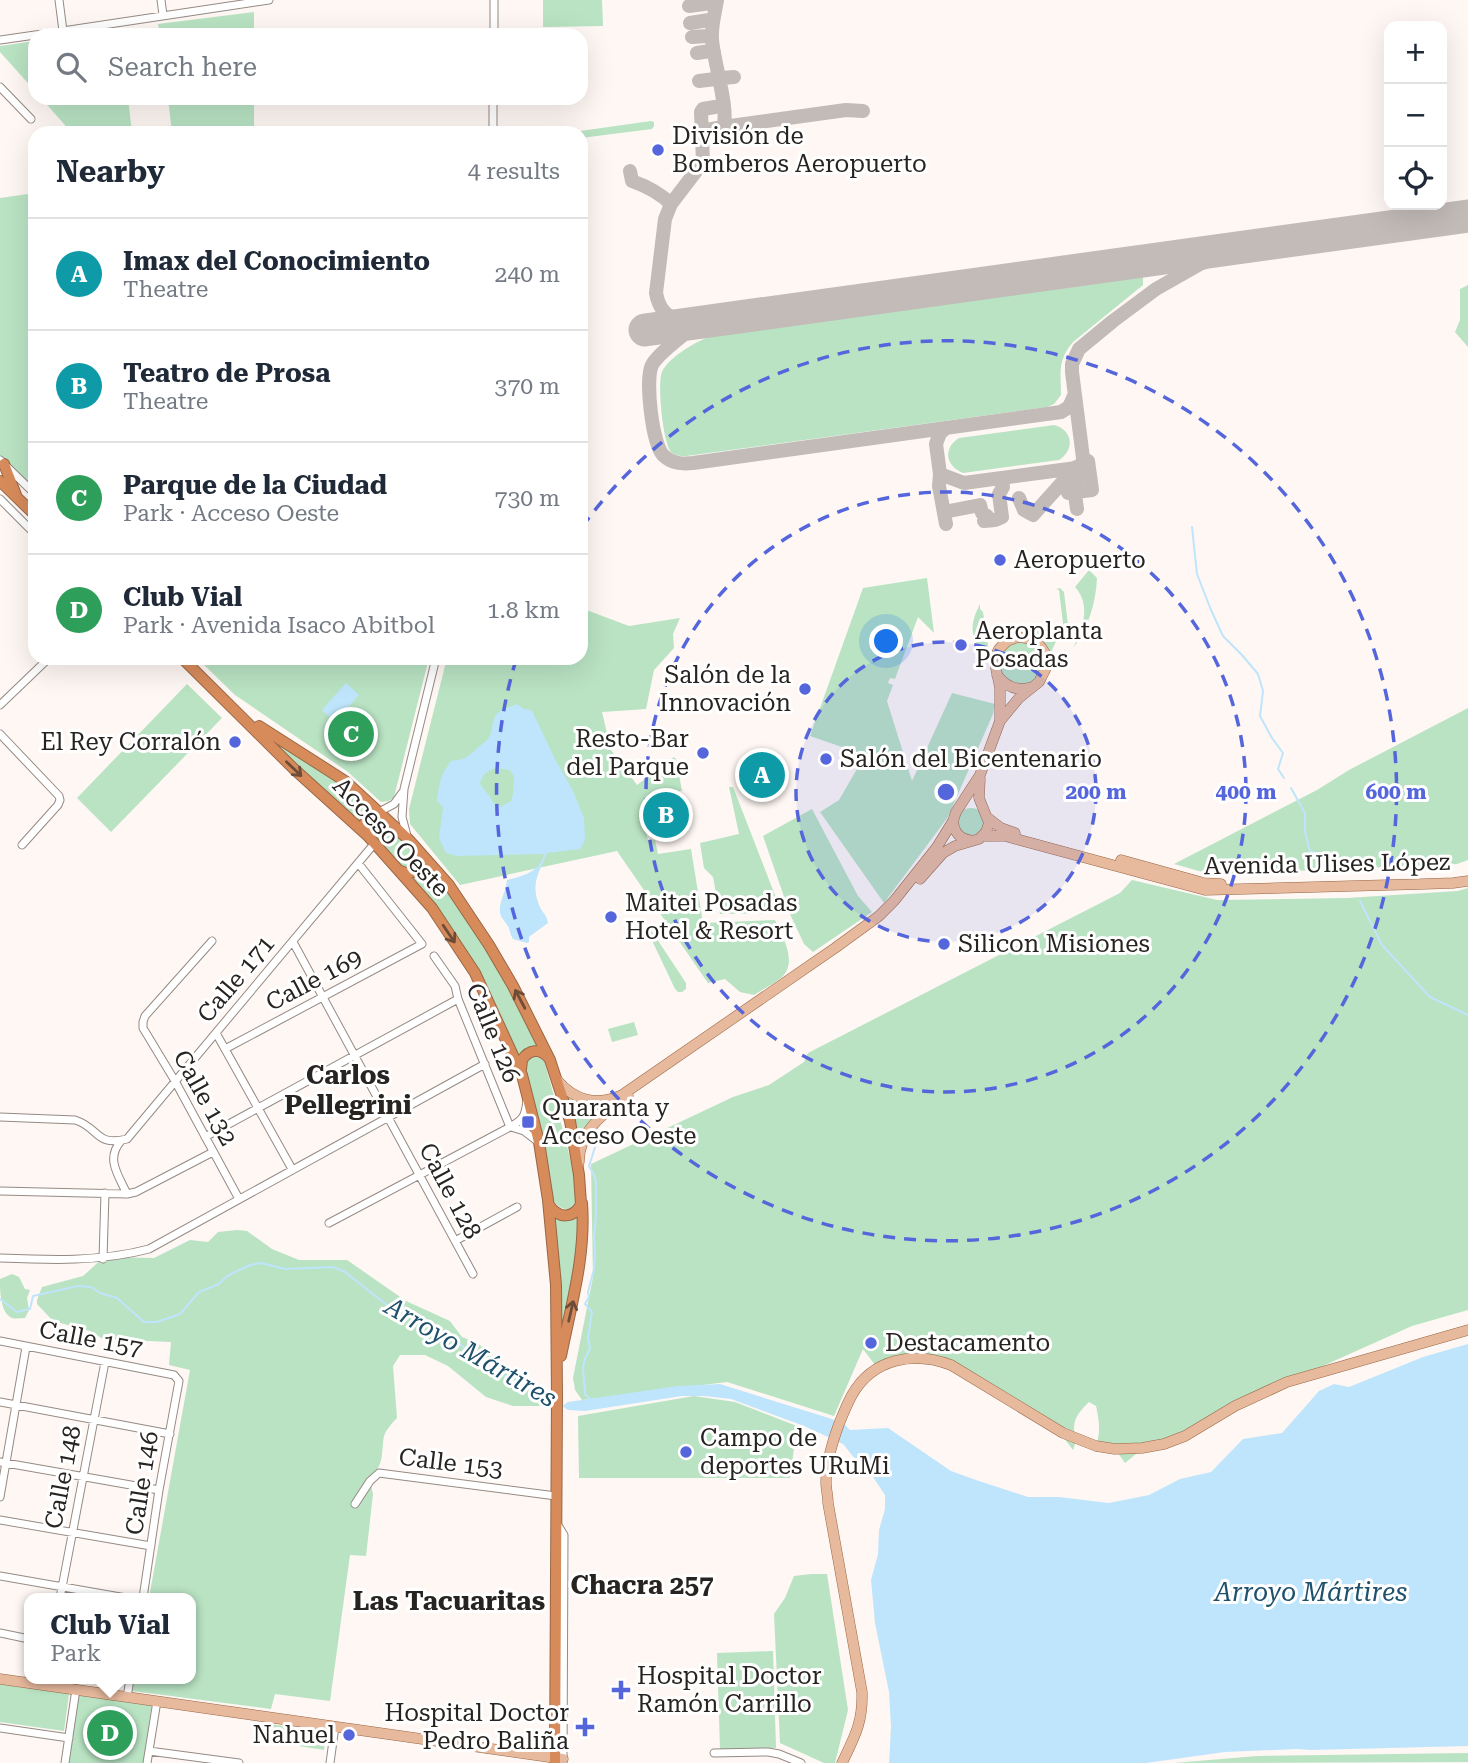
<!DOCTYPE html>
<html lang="en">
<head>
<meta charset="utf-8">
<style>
	:root { --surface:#fff; --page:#f2f2f3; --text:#1f2937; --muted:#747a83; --line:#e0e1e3; --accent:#56d }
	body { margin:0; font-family:"Roboto Serif",serif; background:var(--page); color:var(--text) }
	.controls { position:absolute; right:21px; top:21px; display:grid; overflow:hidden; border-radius:14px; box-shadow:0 7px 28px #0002 }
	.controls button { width:63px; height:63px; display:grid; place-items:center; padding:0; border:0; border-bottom:2px solid var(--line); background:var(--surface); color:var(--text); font:35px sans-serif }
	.you { position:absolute; left:887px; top:642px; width:24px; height:24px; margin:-18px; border:5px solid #fff; border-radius:50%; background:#1a73e8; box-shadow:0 0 0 10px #1a73e833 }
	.badge { display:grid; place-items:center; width:46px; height:46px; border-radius:50%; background:var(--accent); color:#fff; font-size:23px; font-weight:700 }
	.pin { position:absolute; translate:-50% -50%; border:4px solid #fff; box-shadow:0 2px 7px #0006 }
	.popup { position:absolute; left:24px; top:1593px; width:172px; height:91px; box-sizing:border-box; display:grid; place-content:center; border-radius:14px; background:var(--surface); filter:drop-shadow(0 2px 5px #0005); font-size:23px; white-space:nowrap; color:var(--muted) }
	.popup b { font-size:26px; color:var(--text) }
	.popup::after { content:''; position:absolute; left:50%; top:100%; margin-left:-14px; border:14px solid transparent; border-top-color:var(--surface) }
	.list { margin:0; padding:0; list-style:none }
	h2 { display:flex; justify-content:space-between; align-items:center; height:91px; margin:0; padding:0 28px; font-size:30px }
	h2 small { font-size:23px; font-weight:400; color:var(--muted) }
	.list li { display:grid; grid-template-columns:46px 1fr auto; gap:21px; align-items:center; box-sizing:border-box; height:112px; padding:0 28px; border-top:2px solid var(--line) }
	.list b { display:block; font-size:26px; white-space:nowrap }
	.list p { margin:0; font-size:23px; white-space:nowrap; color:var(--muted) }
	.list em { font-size:23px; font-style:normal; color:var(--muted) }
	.icon { flex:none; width:38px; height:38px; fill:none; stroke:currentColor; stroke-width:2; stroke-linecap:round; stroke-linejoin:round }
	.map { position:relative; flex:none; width:1468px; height:1763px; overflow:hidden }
	.search { position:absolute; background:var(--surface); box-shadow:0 7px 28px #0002; left:28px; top:28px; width:560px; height:77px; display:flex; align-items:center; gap:18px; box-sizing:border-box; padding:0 24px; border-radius:21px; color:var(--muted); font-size:26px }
	.panel { position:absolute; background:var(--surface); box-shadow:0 7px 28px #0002; left:28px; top:126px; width:560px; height:539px; border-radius:21px }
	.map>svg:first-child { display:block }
</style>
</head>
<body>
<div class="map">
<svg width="1468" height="1763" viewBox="0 0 1468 1763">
	<rect width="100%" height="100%" fill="#fef7f3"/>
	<path fill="#b9e3c3" d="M543 0H602L603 26 543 27Z
		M254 12V35H160L158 24Z
		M35 41V91L0 52V46Z
		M41 98H128L132 133H72Z
		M168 98H254V133H172Z
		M651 121 654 122V126L652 129 581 138V133H566Z
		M35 193V497L0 462V198Z
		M1143 277V285L1073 342C1057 361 1061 373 1061 395L1054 404 1047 407 686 456C680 456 675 456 671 452 663 443 657 384 662 372 668 358 695 342 709 337Z
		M1468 285V347L1455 332 1460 320V289Z
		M1054 425C1073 430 1075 450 1059 460L963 473C945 466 943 448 959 438Z
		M1089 570 1097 578C1096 602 1088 629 1073 648 1082 629 1092 606 1075 587Z
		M927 578 934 633 918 617 895 679 890 678 888 683 893 685 887 701 912 781 952 693 995 704 993 714 948 817 884 903 820 812 839 800 865 755 810 736 863 588Z
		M1060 588 1064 592 1069 633 1059 635 1052 650 1054 657 1053 661 1048 660 1046 654 1018 634 1062 627 1063 623 1059 590 1056 589Z
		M980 604V609L983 612 990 658C970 641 968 627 980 604Z
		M581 608 629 626 680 618 673 634 674 648 654 670 646 709 602 712 611 750 637 785 674 757 676 759 682 791 647 797 648 805 642 807 648 841 655 840 658 854 691 849 703 923 775 920C782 936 798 961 782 977 774 984 763 989 754 995L740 992 725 979 708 983 617 851 460 885 410 824 409 809 447 658H581Z
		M999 663a22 22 0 1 1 44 0a22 22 0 1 1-44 0Z
		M197 658H429L394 797 389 801 381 802 348 772 235 695Z
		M187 684 222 718 111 832 77 798Z
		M1468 708V860L1457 864 1248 873H1206L1174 864 1317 790 1349 770Z
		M262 734 343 782 375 811 361 824Z
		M729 787H733L780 908 777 913 720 914 713 877 704 868 700 843 739 834Z
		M957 822a14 14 0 1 1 28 0a14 14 0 1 1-28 0Z
		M812 809 858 896 872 912 813 952 804 944 790 914 763 836Z
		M375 816 380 817 415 852 417 862 414 867 405 870 369 835 370 820Z
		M423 858 487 946 546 1054 538 1049 519 1066 476 973 407 875Z
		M1132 880 1217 900 1347 898 1458 891 1468 888V1310L1412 1326 1287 1382 1185 1436 1167 1449H1142L1125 1463 1115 1449 1096 1446C1101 1432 1099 1419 1096 1406L1089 1402C1084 1407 1077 1414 1075 1421 1072 1431 1078 1440 1073 1450L1063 1437 942 1365 903 1363 875 1365 863 1349 834 1416 727 1382 582 1400 575 1390 573 1378 593 1277 591 1164 733 1097 769 1085 804 1062 808 1053 1120 893Z
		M649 930H651L686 983V989L682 992H678L675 989 648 932Z
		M791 982 592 1119 578 1143 567 1096 585 1102H604Z
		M634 1022 638 1035 612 1042 608 1029Z
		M530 1056 540 1058 544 1061C553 1090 560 1120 568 1150 571 1165 577 1181 576 1197 574 1216 558 1210 551 1197L525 1077 526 1059Z
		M553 1213 579 1214 578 1248 559 1343Z
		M237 1230 247 1231 272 1249 299 1260H347L406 1301 450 1321 462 1337 479 1344 502 1367 548 1397 546 1406H513L486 1397 448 1366 425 1355H400L393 1366 397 1418C392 1423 386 1430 384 1436 381 1451 385 1468 369 1476L373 1494 366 1556 350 1555 330 1701 275 1694 271 1709 132 1691 134 1679H190V1598H149L190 1370 169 1365 171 1342 103 1339 90 1331 53 1321 37 1304V1300L42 1287 83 1276 104 1257 154 1258 190 1240 208 1242 218 1232Z
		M12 1274 19 1277 25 1289 30 1290 27 1298 29 1310 25 1318C23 1318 14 1319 12 1318 0 1313 0 1290 0 1279Z
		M694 1396 735 1402 797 1426 790 1478H579L578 1416Z
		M811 1574H827L848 1710 835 1763H824L780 1743 774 1614 785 1598 794 1576Z
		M773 1651 776 1748 720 1749 717 1653Z
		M0 1684 69 1694 64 1731 0 1722Z
		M79 1695 152 1703 143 1763H69Z
		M264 1723 326 1733 324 1750 261 1740Z
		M1468 1753V1762L1174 1763 1257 1756Z"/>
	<path fill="#bfe5fc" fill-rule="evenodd" d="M346 683 359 695 335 722 322 710Z
		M517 704 524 709 531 710 533 713 555 759 573 791 584 818 585 840 580 849 547 853C540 871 531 882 538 902 540 911 547 914 548 923L529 937V942L527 943 513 939C511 936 510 932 509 928 504 918 497 918 501 902 503 895 506 889 507 880 523 876 540 872 544 854L457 856 446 853 439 838 443 808 437 800C439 785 441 773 451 761 469 759 469 755 481 745 486 740 485 744 489 737 493 730 492 721 496 715 500 709 511 707 517 704ZM496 768 510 770 514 777 513 794 511 801 500 807 493 803 491 798 480 784C481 776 488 770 496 768Z
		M1468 1344V1746L1311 1750 1297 1749 1225 1752 1146 1763H889L891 1727 889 1692 875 1623 871 1580 878 1554 879 1530 885 1509V1495L869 1471 856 1460 843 1444 804 1426 731 1399 704 1396H682L585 1411 568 1410 562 1406 568 1402 678 1386 720 1384 832 1419 845 1425 850 1430 888 1428 951 1471 976 1480 1028 1497H1059L1109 1503 1149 1495 1180 1479 1211 1472 1243 1439 1282 1433 1319 1391 1334 1384 1349 1387 1423 1357Z"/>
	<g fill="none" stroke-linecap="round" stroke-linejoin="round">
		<path stroke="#bfe5fc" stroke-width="2" d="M1192 527 1197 574 1211 610 1223 636 1242 655 1258 674 1263 691 1260 716 1272 738 1283 753 1278 769 1284 778
			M1291 788 1305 813V832L1310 851C1324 855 1334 863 1348 867
			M1360 901 1382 945 1430 997 1468 1015
			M0 1299 17 1312 30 1309 33 1296 78 1286 91 1287 100 1293 117 1298 144 1322H157L180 1314 199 1292 219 1284 227 1276 250 1265 261 1263 285 1269 333 1267 345 1272 392 1309 420 1318 437 1327 495 1371 552 1401
			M590 1399 585 1394 583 1368 585 1359 590 1348 588 1338 592 1312 585 1304 589 1297 588 1292 594 1269 595 1254 594 1236 596 1218V1184L595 1177 589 1166 599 1135"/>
		<path stroke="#c2bbb8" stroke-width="14" d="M717 0C715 13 711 26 712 39 713 59 730 112 723 127
			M689 6 711 3 716 5
			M690 23 709 20 713 22
			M692 37 707 36 712 39
			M697 53 710 51 714 52
			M699 81 715 79 719 81 722 78 734 77
			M703 134 707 130 723 127 846 110 863 111
			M630 171 632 181C646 186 659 192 671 204
			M701 321C689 331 659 352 652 365 645 379 652 443 663 455 672 464 682 464 693 463L1061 412 1069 407 1074 396
			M701 321C678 322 661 320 656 293L665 219 671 204 703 162 701 112 703 109 715 107
			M940 474 964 483 1076 468
			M1068 493 1092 490 1088 461
			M1019 498 1024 510 1033 515 1076 467
			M1077 509 1074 487 1081 474 1083 458 1072 372V364L1079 349 1113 321 1156 289 1200 264 1251 246
			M944 512 980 505 982 513 987 516
			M984 521 995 520 1002 517 999 494 1003 487 1001 479
			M946 524 939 486 940 474 936 444 940 433 946 428"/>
		<path stroke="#c2bbb8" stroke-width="33" d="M645 330 1468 216"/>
		<g stroke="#958a84" stroke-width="9">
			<path id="minor" d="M59 0 63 31
				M161 0 163 15
				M36 35 269 0
				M494 35V0
				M0 40 35 35
				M0 87 31 119
				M493 98V133
				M0 460 35 494
				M0 499 35 534
				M0 705 49 658
				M0 734 59 796 60 800 58 805 22 845
				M379 812 394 804 402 793
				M407 836 402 817 404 789 436 658
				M212 941 145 1016 143 1022V1028L175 1081 239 1199
				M293 942 473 1274
				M434 956 455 986 458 999 510 1127
				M216 1033 292 1169
				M225 1049 422 944 358 863
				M0 1117 75 1120C99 1127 95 1147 127 1139L374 844
				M511 1127 524 1131 537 1141
				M205 1137 458 999
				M121 1141C105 1159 119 1176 127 1194
				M0 1191 127 1194 136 1192 213 1152
				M329 1223 510 1127C524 1119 525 1116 527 1101
				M455 1241 517 1207
				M0 1258C50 1260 100 1262 149 1249L485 1064
				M103 1259 105 1193
				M0 1341 174 1375 179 1381 159 1490 143 1598
				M0 1402 170 1434
				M0 1462 159 1490
				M0 1497 26 1347
				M355 1504 370 1481 379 1473 556 1496
				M0 1520 151 1546
				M556 1522 564 1535 563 1763
				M0 1576 126 1598
				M60 1598 105 1362
				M0 1633 29 1639
				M127 1697 130 1679
				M0 1728 69 1738
				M149 1751 239 1763
				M714 1753 768 1752 779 1754 801 1763
				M65 1763 76 1689
				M147 1763 157 1701
				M330 1763 335 1726"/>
		</g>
		<g stroke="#996746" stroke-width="11">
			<path id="major" d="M997 675C1005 686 1015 691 1029 688
				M988 818 1001 828 1015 833
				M953 821C954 832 959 838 969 840
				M983 836H1005L1205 890 1424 884 1453 883 1468 881
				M1121 860 1204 883 1221 884
				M920 879 943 853 955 846 979 839 986 832 989 823 979 798 980 779
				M557 1080C575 1101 596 1106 622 1095L835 948 879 916 894 901 937 847 953 821 956 812 980 775 1000 721V688L995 664 996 655 999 649 1007 641 1018 637 1026 638 1035 641 1041 647 1046 655V668L1039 682 1019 698 1000 721
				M579 1162C579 1130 604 1113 628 1096
				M0 1679 563 1759
				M842 1763C855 1736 863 1722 862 1692L828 1503C828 1496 826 1489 826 1482 826 1462 832 1443 839 1424 843 1414 847 1404 852 1395 873 1358 914 1351 951 1365L1063 1433 1096 1446 1115 1449 1142 1448 1164 1444 1185 1436 1235 1406 1287 1382 1468 1330"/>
		</g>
		<g stroke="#996746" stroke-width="12">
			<path id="highway" d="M4 464 16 495
				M0 481 35 515
				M182 658 294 769 368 836 432 908 475 973 522 1075 539 1142 548 1200 556 1285 557 1395 555 1763
				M259 726 345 781 409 840 449 885 489 945 513 986 550 1060 570 1121 579 1175 581 1204C574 1219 558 1219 549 1205
				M367 834C361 823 367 813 379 812
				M401 871C409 875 417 872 421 864L419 853
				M521 1069 522 1060C529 1049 540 1048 549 1058
				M561 1356C571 1305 586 1256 582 1203"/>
		</g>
		<use href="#minor" stroke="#fff" stroke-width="7"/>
		<use href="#major" stroke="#e7b99d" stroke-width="10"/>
		<use href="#highway" stroke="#d78b5b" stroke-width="10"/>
	</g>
	<defs><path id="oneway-shaft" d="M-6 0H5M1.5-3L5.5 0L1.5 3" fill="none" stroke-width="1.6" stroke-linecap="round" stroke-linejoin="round" transform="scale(1.75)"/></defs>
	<g stroke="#6d4d38">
		<use href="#oneway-shaft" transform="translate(294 769) rotate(44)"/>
		<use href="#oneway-shaft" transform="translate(449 934) rotate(56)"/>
		<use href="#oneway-shaft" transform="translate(520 999) rotate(-118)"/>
		<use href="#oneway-shaft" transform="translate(571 1311) rotate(-77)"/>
	</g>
	<circle cx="946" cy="792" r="150" fill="#56d" fill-opacity=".12"/>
	<g fill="none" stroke="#56d" stroke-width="3.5" stroke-dasharray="12 9">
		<circle cx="946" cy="792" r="150"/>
		<circle cx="946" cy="792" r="300"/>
		<path d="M582 527A450 450 0 1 1 516 660"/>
	</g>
	<g fill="#56d" stroke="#fff" stroke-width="2.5">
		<circle cx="658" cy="150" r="7"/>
		<circle cx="1000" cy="560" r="7"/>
		<circle cx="961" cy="645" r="7"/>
		<circle cx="805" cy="689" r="7"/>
		<circle cx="235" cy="742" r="7"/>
		<circle cx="703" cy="753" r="7"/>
		<circle cx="826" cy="759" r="7"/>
		<circle cx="611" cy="917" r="7"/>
		<circle cx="944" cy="944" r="7"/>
		<rect x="521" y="1115" width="14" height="14" rx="3.5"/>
		<circle cx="871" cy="1343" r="7"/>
		<circle cx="686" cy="1452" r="7"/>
		<path d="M617.5 1679.5h7v7h7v7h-7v7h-7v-7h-7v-7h7z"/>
		<path d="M581.5 1716.5h7v7h7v7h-7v7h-7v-7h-7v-7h7z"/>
		<circle cx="349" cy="1735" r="7"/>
	</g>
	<g text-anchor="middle" stroke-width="6" stroke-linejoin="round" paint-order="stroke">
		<g font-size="24" fill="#272320" stroke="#fff" text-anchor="start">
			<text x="672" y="144">División de<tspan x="672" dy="28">Bomberos Aeropuerto</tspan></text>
			<text x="1014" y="568">Aeropuerto</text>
			<text x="975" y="639">Aeroplanta<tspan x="975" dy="28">Posadas</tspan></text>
			<text x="791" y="683" text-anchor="end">Salón de la<tspan x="791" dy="28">Innovación</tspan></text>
			<text x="689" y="747" text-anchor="end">Resto-Bar<tspan x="689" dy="28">del Parque</tspan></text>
			<text x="221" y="750" text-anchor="end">El Rey Corralón</text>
			<text x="840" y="767">Salón del Bicentenario</text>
			<text x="625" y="911">Maitei Posadas<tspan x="625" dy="28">Hotel &amp; Resort</tspan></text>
			<text x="958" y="952">Silicon Misiones</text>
			<text x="542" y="1116">Quaranta y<tspan x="542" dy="28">Acceso Oeste</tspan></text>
			<text x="885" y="1351">Destacamento</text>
			<text x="700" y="1446">Campo de<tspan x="700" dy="28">deportes URuMi</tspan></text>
			<text x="637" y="1684">Hospital Doctor<tspan x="637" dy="28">Ramón Carrillo</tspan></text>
			<text x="569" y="1721" text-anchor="end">Hospital Doctor<tspan x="569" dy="28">Pedro Baliña</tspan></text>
			<text x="335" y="1743" text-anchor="end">Nahuel</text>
		</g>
		<g font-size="24" fill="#272320" stroke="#fff">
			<text transform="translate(391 837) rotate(46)" y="8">Acceso Oeste</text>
			<text transform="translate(1327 864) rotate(-1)" y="8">Avenida Ulises López</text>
			<text transform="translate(236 979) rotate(-50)" y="8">Calle 171</text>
			<text transform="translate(314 980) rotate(-28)" y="8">Calle 169</text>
			<text transform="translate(493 1033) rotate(68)" y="8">Calle 126</text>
			<text transform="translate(205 1098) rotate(61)" y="8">Calle 132</text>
			<text transform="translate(450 1191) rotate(62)" y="8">Calle 128</text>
			<text transform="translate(91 1339) rotate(11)" y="8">Calle 157</text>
			<text transform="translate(451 1463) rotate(7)" y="8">Calle 153</text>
			<text transform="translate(63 1477) rotate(-79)" y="8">Calle 148</text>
			<text transform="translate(142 1483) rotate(-81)" y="8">Calle 146</text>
		</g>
		<g font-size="26" font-weight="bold" fill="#272320" stroke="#fff">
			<text x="348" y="1084">Carlos<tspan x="348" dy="30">Pellegrini</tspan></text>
			<text x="642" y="1594">Chacra 257</text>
			<text x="449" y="1610">Las Tacuaritas</text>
		</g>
		<g font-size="26" font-style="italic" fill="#20516c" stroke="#fff">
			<text transform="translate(471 1352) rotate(30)" y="9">Arroyo Mártires</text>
			<text x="1311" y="1601">Arroyo Mártires</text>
		</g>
	</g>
	<circle cx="946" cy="792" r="10" fill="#56d" stroke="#fff" stroke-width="3.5"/>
	<g font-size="21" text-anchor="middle" font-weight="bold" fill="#56d" stroke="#fff" stroke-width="6" stroke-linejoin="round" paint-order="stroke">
		<text x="1096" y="799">200 m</text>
		<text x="1246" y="799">400 m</text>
		<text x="1396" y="799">600 m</text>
	</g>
</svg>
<div class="controls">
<button>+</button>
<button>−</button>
<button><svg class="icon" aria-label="locate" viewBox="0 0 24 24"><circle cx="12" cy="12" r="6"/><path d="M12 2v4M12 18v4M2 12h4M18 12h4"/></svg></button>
</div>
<div class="you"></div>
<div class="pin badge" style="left:762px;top:775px;background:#0f9aa8">A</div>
<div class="pin badge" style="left:666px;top:815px;background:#0f9aa8">B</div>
<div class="pin badge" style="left:351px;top:734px;background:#2e9e5b">C</div>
<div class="pin badge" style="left:110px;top:1733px;background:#2e9e5b">D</div>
<div class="popup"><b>Club Vial</b>Park</div>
<div class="search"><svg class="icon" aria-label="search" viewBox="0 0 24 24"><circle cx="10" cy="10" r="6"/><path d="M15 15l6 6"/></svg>Search here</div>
<section class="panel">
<h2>Nearby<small>4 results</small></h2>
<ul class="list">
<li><span class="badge" style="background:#0f9aa8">A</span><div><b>Imax del Conocimiento</b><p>Theatre</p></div><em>240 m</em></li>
<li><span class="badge" style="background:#0f9aa8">B</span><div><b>Teatro de Prosa</b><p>Theatre</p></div><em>370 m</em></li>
<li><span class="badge" style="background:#2e9e5b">C</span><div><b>Parque de la Ciudad</b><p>Park · Acceso Oeste</p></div><em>730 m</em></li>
<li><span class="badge" style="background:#2e9e5b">D</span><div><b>Club Vial</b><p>Park · Avenida Isaco Abitbol</p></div><em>1.8 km</em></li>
</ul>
</section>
</div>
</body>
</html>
